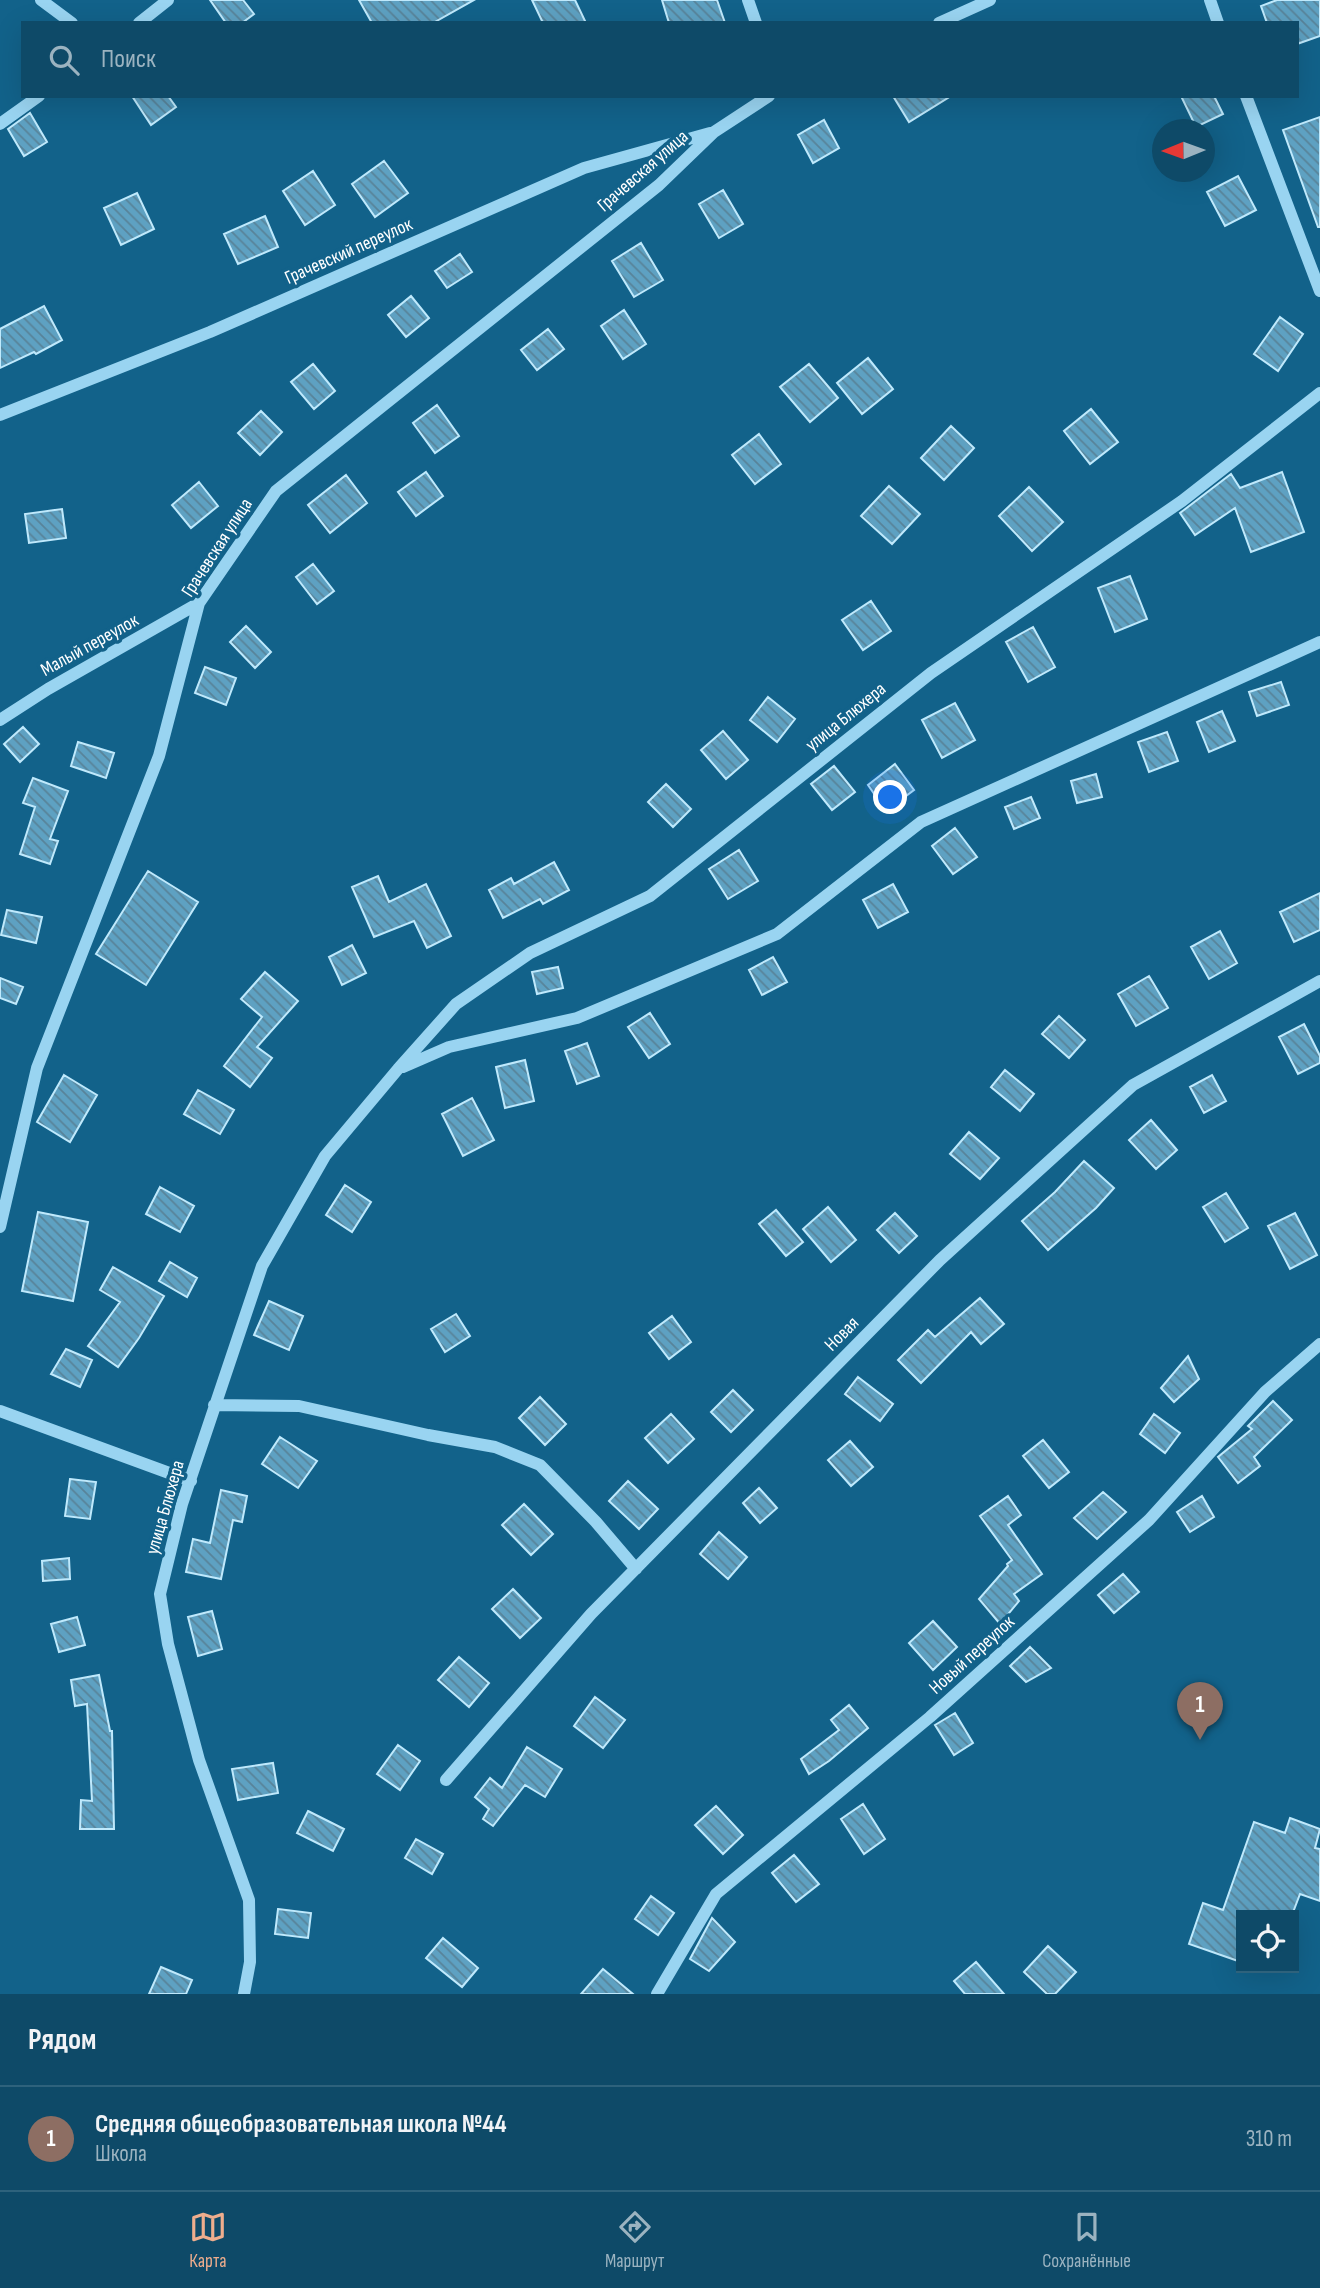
<!DOCTYPE html>
<html lang="ru">
<head>
<meta charset="utf-8">
<style>
	:root { --surface:#0e4a68; --page:#17516e; --text:#f1f3f6; --muted:#9bb3c0; --line:#2e627c; --accent:#eead8d }
	body { margin:0; font-family:"Sofia Sans Condensed",sans-serif; background:var(--page); color:var(--text) }
	.controls { position:absolute; right:21px; bottom:21px; display:grid; overflow:hidden; border-radius:0px; box-shadow:0 7px 28px #0002 }
	.controls button { width:63px; height:63px; display:grid; place-items:center; padding:0; border:0; border-bottom:2px solid var(--line); background:var(--surface); color:var(--text); font:35px sans-serif }
	.compass { position:absolute; left:1152px; top:119px; width:63px; height:63px; border-radius:50%; background:var(--surface); box-shadow:0 7px 28px #0002; rotate:269deg }
	.you { position:absolute; left:891px; top:798px; width:24px; height:24px; margin:-18px; border:5px solid #fff; border-radius:50%; background:#1a73e8; box-shadow:0 0 0 10px #1a73e833 }
	.badge { display:grid; place-items:center; width:46px; height:46px; border-radius:50%; background:var(--accent); color:#fff; font-size:23px; font-weight:700 }
	.pin { position:absolute; translate:-50% -58px; filter:drop-shadow(0 2px 4px #0008) }
	.pin::after { content:''; position:absolute; top:37px; width:24px; height:21px; background:inherit; clip-path:polygon(0 0,100% 0,50% 100%) }
	.list { margin:0; padding:0; list-style:none }
	h2 { display:flex; justify-content:space-between; align-items:center; height:91px; margin:0; padding:0 28px; font-size:30px }
	h2 small { font-size:23px; font-weight:400; color:var(--muted) }
	.list li { display:grid; grid-template-columns:46px 1fr auto; gap:21px; align-items:center; box-sizing:border-box; height:105px; padding:0 28px; border-top:2px solid var(--line) }
	.list b { display:block; font-size:26px; white-space:nowrap }
	.list p { margin:0; font-size:23px; white-space:nowrap; color:var(--muted) }
	.list em { font-size:23px; font-style:normal; color:var(--muted) }
	.icon { flex:none; width:38px; height:38px; fill:none; stroke:currentColor; stroke-width:2; stroke-linecap:round; stroke-linejoin:round }
	.map { position:relative; flex:none; width:1320px; height:1994px; overflow:hidden }
	.search { position:absolute; background:var(--surface); box-shadow:0 7px 28px #0002; left:21px; right:21px; top:21px; height:77px; display:flex; align-items:center; gap:18px; box-sizing:border-box; padding:0 24px; border-radius:0px; color:var(--muted); font-size:26px }
	.sheet { height:196px; background:var(--surface) }
	nav { display:flex; justify-content:space-around; align-items:center; box-sizing:border-box; height:98px; border-top:2px solid var(--line); background:var(--surface); font-size:19px; color:var(--muted) }
	nav a { display:grid; justify-items:center; gap:4px }
	nav .on { color:var(--accent) }
	.map>svg:first-child { display:block }
</style>
</head>
<body>
<div class="map">
<svg width="1320" height="1994" viewBox="0 0 1320 1994">
	<defs>
		<pattern id="building-back-hatch" width="6" height="6" patternUnits="userSpaceOnUse" patternTransform="scale(1.75)"><rect width="6" height="6" fill="#5ea1c2"/><path d="M-1 5l2 2M0 0l6 6M5-1l2 2" fill="none" stroke="#588399"/></pattern>
	</defs>
	<rect width="100%" height="100%" fill="#12628a"/>
	<path fill="url(#building-back-hatch)" stroke="#bfe9fc" stroke-width="2" d="M210 0H243L254 14 242 23H226Z
		M359 0H474L433 23H372Z
		M532 0H575L586 23H543Z
		M662 0H717L725 23H669Z
		M1277 0H1320V36L1297 44V23H1267L1261 6Z
		M132 96H168L176 107 151 125Z
		M893 96H951L909 122Z
		M1181 96H1214L1223 114 1196 127Z
		M30 113 47 142 24 156 8 129Z
		M1320 117V227H1318L1283 130Z
		M824 120 839 148 813 163 798 135Z
		M384 161 408 193 375 217 352 184Z
		M313 171 335 205 305 225 283 191Z
		M1238 176 1256 210 1225 226 1207 192Z
		M723 190 743 224 719 238 699 204Z
		M137 193 154 229 121 245 104 208Z
		M265 216 278 247 238 264 224 234Z
		M641 243 663 280 634 297 612 261Z
		M460 254 472 272 447 288 435 271Z
		M411 296 429 318 406 337 388 315Z
		M44 306 62 340 36 354 34 352 0 368V329Z
		M624 310 646 344 623 359 601 326Z
		M1280 317 1303 334 1278 371 1254 354Z
		M548 329 564 349 537 370 521 350Z
		M868 358 893 389 862 414 837 383Z
		M313 364 335 391 314 409 291 382Z
		M809 364 838 398 810 422 780 387Z
		M437 405 459 436 435 453 413 423Z
		M1091 409 1118 442 1090 464 1064 431Z
		M261 411 282 432 260 455 238 433Z
		M951 426 974 448 944 480 921 458Z
		M759 434 781 464 755 484 732 455Z
		M426 472 443 496 416 516 398 492Z
		M1282 472 1304 532 1251 552 1235 508 1195 535 1180 513 1231 474 1240 488Z
		M346 475 367 503 330 533 308 505Z
		M199 482 218 506 191 528 172 505Z
		M889 486 920 514 892 544 861 516Z
		M1029 487 1063 522 1032 551 999 516Z
		M62 509 66 538 29 543 25 514Z
		M313 564 334 591 317 604 296 577Z
		M1130 576 1147 619 1115 632 1098 588Z
		M871 601 891 631 863 650 842 620Z
		M246 626 271 652 255 668 230 642Z
		M1033 627 1055 667 1028 682 1006 642Z
		M205 667 236 678 226 705 195 693Z
		M1281 682 1289 705 1257 716 1249 692Z
		M768 697 795 719 777 742 750 720Z
		M955 703 975 740 942 758 922 720Z
		M1222 711 1235 741 1209 752 1197 722Z
		M23 727 39 744 20 762 4 744Z
		M723 731 748 760 726 779 701 750Z
		M1167 732 1178 761 1149 772 1138 742Z
		M78 742 114 753 106 778 71 766Z
		M895 764 914 790 886 811 868 785Z
		M834 766 855 792 832 810 811 784Z
		M1096 774 1102 797 1077 803 1071 781Z
		M33 778 68 791 50 839 58 841 50 864 20 854 35 807 23 803Z
		M666 784 691 809 673 827 648 802Z
		M1031 797 1040 818 1014 829 1005 807Z
		M955 828 977 857 953 874 932 846Z
		M739 850 758 881 728 899 709 869Z
		M554 862 569 890 543 904 540 899 503 918 489 890 511 878 514 884Z
		M148 871 198 902 146 985 96 954Z
		M378 876 389 902 426 884 451 936 427 948 414 921 374 937 352 887Z
		M893 884 908 912 878 928 863 900Z
		M1320 893V930L1294 942 1280 912Z
		M7 910 42 917 36 943 1 935Z
		M1220 931 1237 963 1209 979 1191 947Z
		M352 945 366 973 342 985 329 957Z
		M773 957 787 982 762 995 749 970Z
		M558 967 563 988 537 994 532 972Z
		M265 972 298 1001 257 1047 272 1058 250 1087 224 1066 262 1017 241 999Z
		M1149 976 1168 1008 1136 1026 1118 994Z
		M0 978 23 987 16 1004 0 998Z
		M650 1013 670 1044 649 1058 628 1027Z
		M1059 1016 1085 1040 1069 1058 1042 1034Z
		M1304 1024 1320 1056V1063L1298 1074 1279 1037Z
		M587 1043 599 1076 577 1084 565 1051Z
		M525 1060 534 1101 505 1108 496 1067Z
		M1005 1070 1034 1094 1020 1111 991 1087Z
		M64 1075 97 1095 70 1142 37 1122Z
		M1212 1075 1226 1101 1204 1113 1190 1087Z
		M198 1090 234 1110 220 1134 184 1114Z
		M472 1098 494 1140 463 1156 442 1114Z
		M1151 1120 1177 1150 1156 1169 1129 1140Z
		M969 1132 999 1158 980 1179 950 1154Z
		M1084 1161 1114 1188 1096 1208 1048 1250 1022 1221 1055 1192Z
		M345 1185 371 1202 352 1232 326 1215Z
		M160 1187 194 1206 180 1232 146 1214Z
		M1226 1193 1248 1228 1225 1242 1203 1207Z
		M828 1207 856 1240 831 1262 803 1229Z
		M776 1210 803 1242 786 1256 759 1224Z
		M38 1212 88 1222 73 1301 22 1291Z
		M895 1213 917 1236 899 1253 877 1230Z
		M1295 1213 1317 1255 1290 1269 1268 1226Z
		M170 1262 197 1278 187 1297 159 1281Z
		M113 1267 164 1296 139 1338 118 1367 88 1346 120 1302 100 1290Z
		M980 1298 1004 1324 981 1344 971 1332 921 1383 898 1360 928 1330 935 1337Z
		M269 1301 303 1316 289 1350 254 1335Z
		M456 1314 470 1336 445 1352 431 1329Z
		M672 1316 691 1342 669 1359 649 1333Z
		M66 1349 92 1360 80 1387 51 1374Z
		M1188 1356 1199 1379 1174 1402 1161 1388Z
		M858 1377 893 1404 880 1421 845 1394Z
		M733 1390 753 1410 731 1432 711 1412Z
		M540 1397 566 1424 545 1445 519 1418Z
		M1273 1401 1292 1420 1254 1457 1260 1466 1238 1483 1218 1457 1252 1429 1248 1426Z
		M671 1414 694 1439 668 1463 645 1438Z
		M1154 1414 1180 1433 1165 1453 1140 1434Z
		M280 1437 317 1461 298 1488 262 1464Z
		M1043 1440 1069 1472 1049 1488 1023 1456Z
		M850 1441 873 1467 851 1486 828 1460Z
		M70 1479 96 1482 90 1519 65 1516Z
		M628 1481 658 1509 639 1529 609 1501Z
		M759 1488 777 1508 760 1523 743 1503Z
		M221 1490 247 1496 242 1522 233 1520 221 1579 186 1572 193 1539 210 1543Z
		M1103 1492 1126 1512 1097 1539 1074 1518Z
		M1008 1496 1021 1515 1008 1525 1042 1574 1014 1594 1019 1601 1000 1624 979 1599 1008 1566 1007 1564 1012 1560 980 1516Z
		M1202 1496 1214 1517 1190 1532 1177 1512Z
		M524 1504 553 1534 531 1555 502 1525Z
		M719 1532 747 1557 728 1579 700 1554Z
		M69 1558 70 1579 43 1581 42 1561Z
		M1123 1574 1139 1592 1114 1613 1098 1595Z
		M513 1589 541 1618 520 1638 492 1609Z
		M212 1611 222 1649 198 1656 188 1617Z
		M77 1617 85 1645 59 1652 51 1624Z
		M933 1621 957 1647 933 1670 909 1643Z
		M1030 1647 1051 1668 1026 1682 1010 1666Z
		M459 1657 489 1683 469 1707 438 1680Z
		M99 1675 110 1731H112L114 1829H80L81 1800 92 1801 87 1704 75 1706 71 1680Z
		M595 1697 625 1720 603 1748 574 1726Z
		M849 1705 868 1728 829 1761 809 1774 801 1759 839 1730 831 1720Z
		M955 1713 973 1743 954 1755 935 1725Z
		M398 1745 420 1761 400 1790 377 1774Z
		M527 1747 562 1769 545 1797 525 1785 493 1826 483 1819 489 1809 475 1797 490 1778 502 1788Z
		M273 1763 278 1793 238 1800 232 1769Z
		M863 1804 885 1839 864 1854 841 1819Z
		M716 1806 743 1835 723 1854 695 1825Z
		M308 1811 344 1829 333 1851 297 1833Z
		M1290 1818 1320 1829 1315 1848 1320 1849V1901L1300 1894 1292 1915H1241V1962L1189 1944 1203 1903 1223 1910 1254 1822 1285 1833Z
		M416 1839 443 1854 432 1874 405 1858Z
		M794 1855 819 1884 796 1902 772 1873Z
		M651 1896 674 1913 658 1935 635 1919Z
		M278 1909 311 1913 308 1938 275 1934Z
		M712 1918 735 1942 709 1971 690 1959Z
		M443 1938 478 1968 462 1987 426 1958Z
		M1048 1946 1076 1972 1055 1994H1047L1024 1972Z
		M976 1962 1004 1994H965L954 1981Z
		M161 1967 192 1980 186 1994H149Z
		M603 1969 633 1994H581Z"/>
	<g fill="none" stroke-linecap="round" stroke-linejoin="round">
		<path stroke="#99d4f1" stroke-width="12" d="M41 0 72 23
			M748 0 756 23
			M1210 0 1218 23
			M139 23 168 0
			M939 23 990 0
			M1246 96 1320 291
			M0 124 39 96
			M0 415 210 332 584 168 710 133
			M0 720 48 689 199 603
			M403 1067 449 1047 577 1018 777 934 921 822 1320 642
			M0 1227 37 1068 159 756 199 603 276 491 659 185 714 132 769 96
			M214 1405 299 1406 428 1435 495 1447 540 1465 596 1522 636 1569
			M0 1411 191 1481
			M446 1780 591 1614 940 1260 1133 1085 1320 981
			M244 1994 250 1962 249 1900 199 1760 168 1644 160 1594 182 1504 262 1266 325 1156 398 1069 456 1004 530 953 650 896 931 673 1182 501 1320 393
			M657 1994 716 1894 930 1717 1149 1520 1265 1392 1320 1344"/>
	</g>
	<g text-anchor="middle" stroke-width="7" stroke-linejoin="round" paint-order="stroke">
		<g font-size="19" fill="#fff" stroke="#12628a">
			<text transform="translate(642 170) rotate(-41)" y="7">Грачевская улица</text>
			<text transform="translate(348 250) rotate(-24)" y="7">Грачевский переулок</text>
			<text transform="translate(216 547) rotate(-57)" y="7">Грачевская улица</text>
			<text transform="translate(89 644) rotate(-29)" y="7">Малый переулок</text>
			<text transform="translate(845 716) rotate(-39)" y="7">улица Блюхера</text>
			<text transform="translate(841 1333) rotate(-45)" y="7">Новая</text>
			<text transform="translate(164 1507) rotate(-74)" y="7">улица Блюхера</text>
			<text transform="translate(971 1654) rotate(-42)" y="7">Новый переулок</text>
		</g>
	</g>
</svg>
<div class="controls">
<button><svg class="icon" aria-label="locate" viewBox="0 0 24 24"><circle cx="12" cy="12" r="6"/><path d="M12 2v4M12 18v4M2 12h4M18 12h4"/></svg></button>
</div>
<svg class="compass" viewBox="-18 -18 36 36"><path d="M0-13l5 13h-10z" fill="#e53935"/><path d="M0 13l5-13h-10z" fill="#9bb3c0"/></svg>
<div class="you"></div>
<div class="pin badge" style="left:1200px;top:1740px;background:#8d6e63">1</div>
<div class="search"><svg class="icon" aria-label="search" viewBox="0 0 24 24"><circle cx="10" cy="10" r="6"/><path d="M15 15l6 6"/></svg>Поиск</div>
</div>
<section class="sheet">
<h2>Рядом<small></small></h2>
<ul class="list">
<li><span class="badge" style="background:#8d6e63">1</span><div><b>Средняя общеобразовательная школа №44</b><p>Школа</p></div><em>310 m</em></li>
</ul>
</section>
<nav>
<a class="on"><svg class="icon" aria-label="map" viewBox="0 0 24 24"><path d="M3 6l6-2 6 2 6-2v14l-6 2-6-2-6 2zM9 4v14M15 6v14"/></svg>Карта</a>
<a><svg class="icon" aria-label="directions" viewBox="0 0 24 24"><path d="M12 3l9 9-9 9-9-9zM9 14v-3h6M13 9l2 2-2 2"/></svg>Маршрут</a>
<a><svg class="icon" aria-label="saved" viewBox="0 0 24 24"><path d="M7 4h10v16l-5-4-5 4z"/></svg>Сохранённые</a>
</nav>
</body>
</html>
